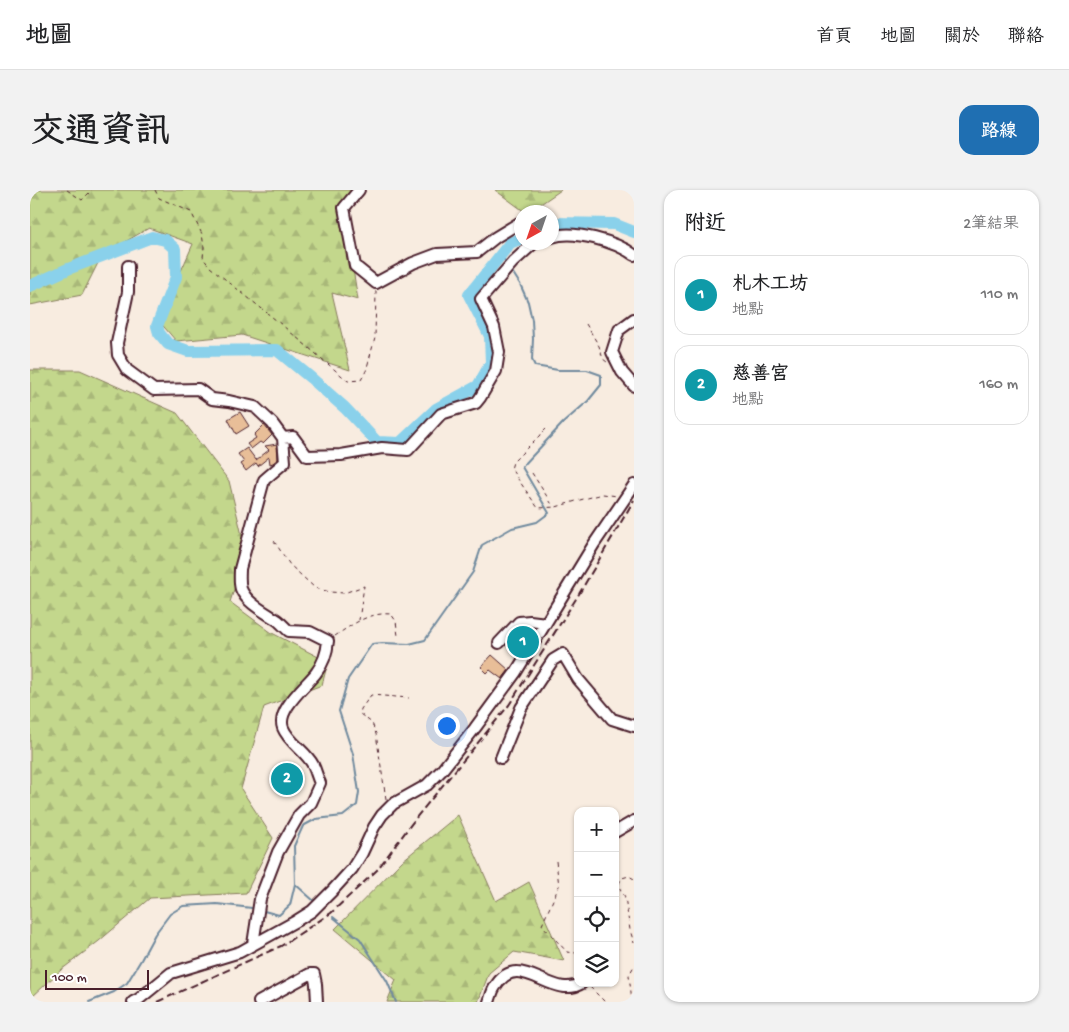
<!DOCTYPE html>
<html lang="zh-TW">
<head>
<meta charset="utf-8">
<style>
	:root { --surface:#fff; --page:#f2f2f2; --text:#202124; --muted:#757577; --line:#e0e0e0; --accent:#1f6fb2 }
	body { margin:0; font-family:"Gochi Hand","LXGW WenKai TC",sans-serif; background:var(--page); color:var(--text) }
	.controls { position:absolute; right:15px; bottom:15px; display:grid; overflow:hidden; border-radius:10px; box-shadow:0 1px 4px #0004 }
	.controls button { width:45px; height:45px; display:grid; place-items:center; padding:0; border:0; border-bottom:1px solid var(--line); background:var(--surface); color:var(--text); font:25px sans-serif }
	.compass { position:absolute; left:484px; top:15px; width:45px; height:45px; border-radius:50%; background:var(--surface); box-shadow:0 1px 4px #0004; rotate:220deg }
	.scale { position:absolute; left:15px; bottom:12px; width:104px; box-sizing:border-box; padding-left:5px; border:2px solid #4a1f2b; border-top:0; font-size:14px; line-height:18px; white-space:nowrap; color:#4a1f2b; -webkit-text-stroke:4px #fff; paint-order:stroke }
	.you { position:absolute; left:416px; top:535px; width:18px; height:18px; margin:-12px; border:4px solid #fff; border-radius:50%; background:#1a73e8; box-shadow:0 0 0 8px #1a73e833 }
	.badge { display:grid; place-items:center; width:32px; height:32px; border-radius:50%; background:var(--accent); color:#fff; font-size:16px; font-weight:700 }
	.pin { position:absolute; translate:-50% -50%; border:2px solid #fff; box-shadow:0 1px 5px #0006 }
	.list { margin:0; padding:0; list-style:none }
	h2 { display:flex; justify-content:space-between; align-items:center; height:65px; margin:0; padding:0 20px; font-size:21px }
	h2 small { font-size:16px; font-weight:400; color:var(--muted) }
	.list li { display:grid; grid-template-columns:32px 1fr auto; gap:15px; align-items:center; box-sizing:border-box; height:80px; margin:0 10px 10px; padding:0 10px; border:1px solid var(--line); border-radius:15px }
	.list b { display:block; font-size:19px; white-space:nowrap }
	.list p { margin:0; font-size:16px; white-space:nowrap; color:var(--muted) }
	.list em { font-size:16px; font-style:normal; color:var(--muted) }
	.icon { flex:none; width:28px; height:28px; fill:none; stroke:currentColor; stroke-width:2; stroke-linecap:round; stroke-linejoin:round }
	.map { position:relative; flex:none; width:604px; height:812px; overflow:hidden; border-radius:15px }
	header { display:flex; align-items:center; gap:30px; box-sizing:border-box; height:70px; padding:0 25px; background:var(--surface); border-bottom:1px solid var(--line) }
	header strong { font-size:24px }
	nav { display:flex; gap:28px; margin-inline-start:auto; font-size:18px }
	.intro { display:flex; align-items:center; justify-content:space-between; box-sizing:border-box; height:120px; padding:0 30px }
	h1 { margin:0; font-size:35px }
	.button { padding:12px 22px; border-radius:15px; background:var(--accent); color:#fff; font-size:18px; font-weight:700 }
	main { display:flex; gap:30px; padding:0 30px }
	aside { flex:1; background:var(--surface); border-radius:15px; box-shadow:0 1px 4px #0004 }
	.map>svg:first-child { display:block }
</style>
</head>
<body>
<header>
<strong>地圖</strong>
<nav><a>首頁</a><a>地圖</a><a>關於</a><a>聯絡</a></nav>
</header>
<div class="intro"><h1>交通資訊</h1><a class="button">路線</a></div>
<main>
<div class="map">
<svg width="604" height="812" viewBox="0 0 604 812">
	<defs>
		<pattern id="forest-firs" width="22" height="20" patternUnits="userSpaceOnUse" patternTransform="scale(1.25)"><rect width="22" height="20" fill="#c3d78c"/><path d="M5 1l3.5 6h-7zM16 11l3.5 6h-7z" fill="#a9b879"/></pattern>
	</defs>
	<rect width="100%" height="100%" fill="#f8ece0"/>
	<filter id="ink" filterUnits="userSpaceOnUse"><feTurbulence type="fractalNoise" baseFrequency=".02" numOctaves="2"/><feDisplacementMap in="SourceGraphic" scale="10" xChannelSelector="R" yChannelSelector="G"/><feConvolveMatrix kernelMatrix="1 2 1 2 8 2 1 2 1" color-interpolation-filters="sRGB"/></filter>
	<g filter="url(#ink)">
		<path fill="url(#forest-firs)" stroke="#867b5c" d="M0 0H323L317 42 328 110 302 103 320 180 212 145 146 151 129 131 163 54 119 38 72 65 52 105 0 115Z
			M465 0H531L499 22H495Z
			M0 180H50L147 223 199 291 216 362 200 412 242 443 298 472 292 495 234 517 211 599 243 648 216 703 120 708 69 751 31 780 0 809Z
			M428 625 466 711 499 692 534 771 484 762 459 783 448 812H357L366 790 305 739 372 671Z"/>
		<g fill="none" stroke-linecap="round" stroke-linejoin="round">
			<path stroke="#708a9e" stroke-width="2" d="M471 65 477 74
				M265 694 284 711
				M234 721 249 725 260 715 265 694 264 656 273 636 286 629 313 626 327 615 329 602 323 564 309 521 318 489 342 454 352 453 379 454 395 450 443 382 452 355 482 338 507 332 519 323 492 277 533 233 558 211 571 195V185L557 180H528L505 176 502 170 503 149 502 130 498 112 490 94 481 80
				M303 727 330 749 357 791 366 812
				M59 812 84 802 97 793 111 770 125 744 140 724 153 716 187 714 222 718"/>
			<path stroke="#8ad1eb" stroke-width="12" d="M522 33 584 34 604 42
				M0 96 38 79 122 47 135 50 145 59 146 87 127 136 129 143 138 154 158 161 247 160 281 188 315 218 347 252 370 253 406 219 448 196 461 173 460 146 439 105 480 53 492 48"/>
		</g>
		<path fill="#e8be98" stroke="#4a1f2b" d="M210 222 219 236 206 244 198 229Z
			M234 235 242 245 233 254 230 252 221 259 217 254 226 248 224 245Z
			M247 254 248 269 243 273 240 274 239 267 228 276 226 273 216 281 211 274 214 272 208 264 217 258 226 270 239 260 235 256Z
			M500 438H504L490 462 482 455 493 440Z
			M462 465 479 480 472 489 460 480 457 483 451 477Z
			M255 579 267 592 259 599 247 587Z"/>
		<g fill="none" stroke-linecap="round" stroke-linejoin="round">
			<g stroke="#4a1f2b" stroke-width="14">
				<path id="minor" d="M329 0 314 18 325 76 346 93 383 73 407 64 447 62 466 47 489 33
					M522 47C543 39 587 52 604 65
					M98 76V102L87 153 88 165 97 180 124 200 168 199 182 209 199 211 225 217 242 233 253 248 263 247 277 266 311 265 352 258 378 260 411 224 446 213 450 208 466 181 469 162 464 137 451 109 483 72 505 52
					M604 129 589 140 582 162 592 182 604 196
					M469 453 489 432 500 431 516 433
					M471 568 491 518 523 470 533 464 548 489 582 529 604 536
					M585 642 604 631
					M223 754 230 709 248 662 269 625 281 613 290 593C287 587 286 581 283 575 276 561 259 553 253 538 246 520 276 496 286 483 293 474 297 463 298 451L280 442 259 441C254 437 250 431 244 428 233 421 216 412 211 399 209 392 210 385 210 379L234 290 255 272 253 248
					M103 812 109 809 141 783 210 762 266 731 282 721 302 701 322 679 332 663 344 637 352 625 363 614 397 595 412 580 445 538 486 482 564 354 604 295
					M229 812 280 784H284L286 794 287 812
					M459 812C461 807 462 801 465 797 489 757 522 812 552 793"/>
			</g>
			<path stroke="#4a1f2b" stroke-width="1" stroke-dasharray="4 4" stroke-linecap="butt" d="M37 0 52 10 62 0
				M125 0 129 8 161 22 172 44 174 57 173 68 180 77 252 135 318 191 331 190 336 181 345 148 346 101
				M556 134 569 156 573 169 577 172
				M516 239 483 272 481 279 508 318 526 317 546 311 573 304 587 306
				M502 283 523 316
				M244 351 260 375 285 398 300 402 314 403 334 396 329 430
				M305 446C323 434 339 422 361 424L366 431 368 446
				M356 609 346 544 342 533 330 524 331 519 341 505 379 508
				M526 671 529 696 512 735 537 762 546 763 548 760
				M604 689 599 686 592 688 588 695 595 707 600 740 604 753
				M560 797 575 812
				M601 812 602 811 599 785 604 776"/>
			<use href="#minor" stroke="#fff" stroke-width="10"/>
			<path stroke="#4a1f2b" stroke-width="2" stroke-dasharray="8 4" stroke-linecap="butt" d="M127 812 251 756 301 723 347 680 385 629 479 515 549 404 604 310"/>
		</g>
	</g>
</svg>
<div class="controls">
<button>+</button>
<button>−</button>
<button><svg class="icon" aria-label="locate" viewBox="0 0 24 24"><circle cx="12" cy="12" r="6"/><path d="M12 2v4M12 18v4M2 12h4M18 12h4"/></svg></button>
<button><svg class="icon" aria-label="layers" viewBox="0 0 24 24"><path d="M12 4l9 5-9 5-9-5zM3 14l9 5 9-5"/></svg></button>
</div>
<svg class="compass" viewBox="-18 -18 36 36"><path d="M0-13l5 13h-10z" fill="#e53935"/><path d="M0 13l5-13h-10z" fill="#757577"/></svg>
<div class="scale">100 m</div>
<div class="you"></div>
<div class="pin badge" style="left:493px;top:452px;background:#0f9aa8">1</div>
<div class="pin badge" style="left:257px;top:589px;background:#0f9aa8">2</div>
</div>
<aside>
<h2>附近<small>2筆結果</small></h2>
<ul class="list">
<li><span class="badge" style="background:#0f9aa8">1</span><div><b>札木工坊</b><p>地點</p></div><em>110 m</em></li>
<li><span class="badge" style="background:#0f9aa8">2</span><div><b>慈善宮</b><p>地點</p></div><em>160 m</em></li>
</ul>
</aside>
</main>
</body>
</html>
